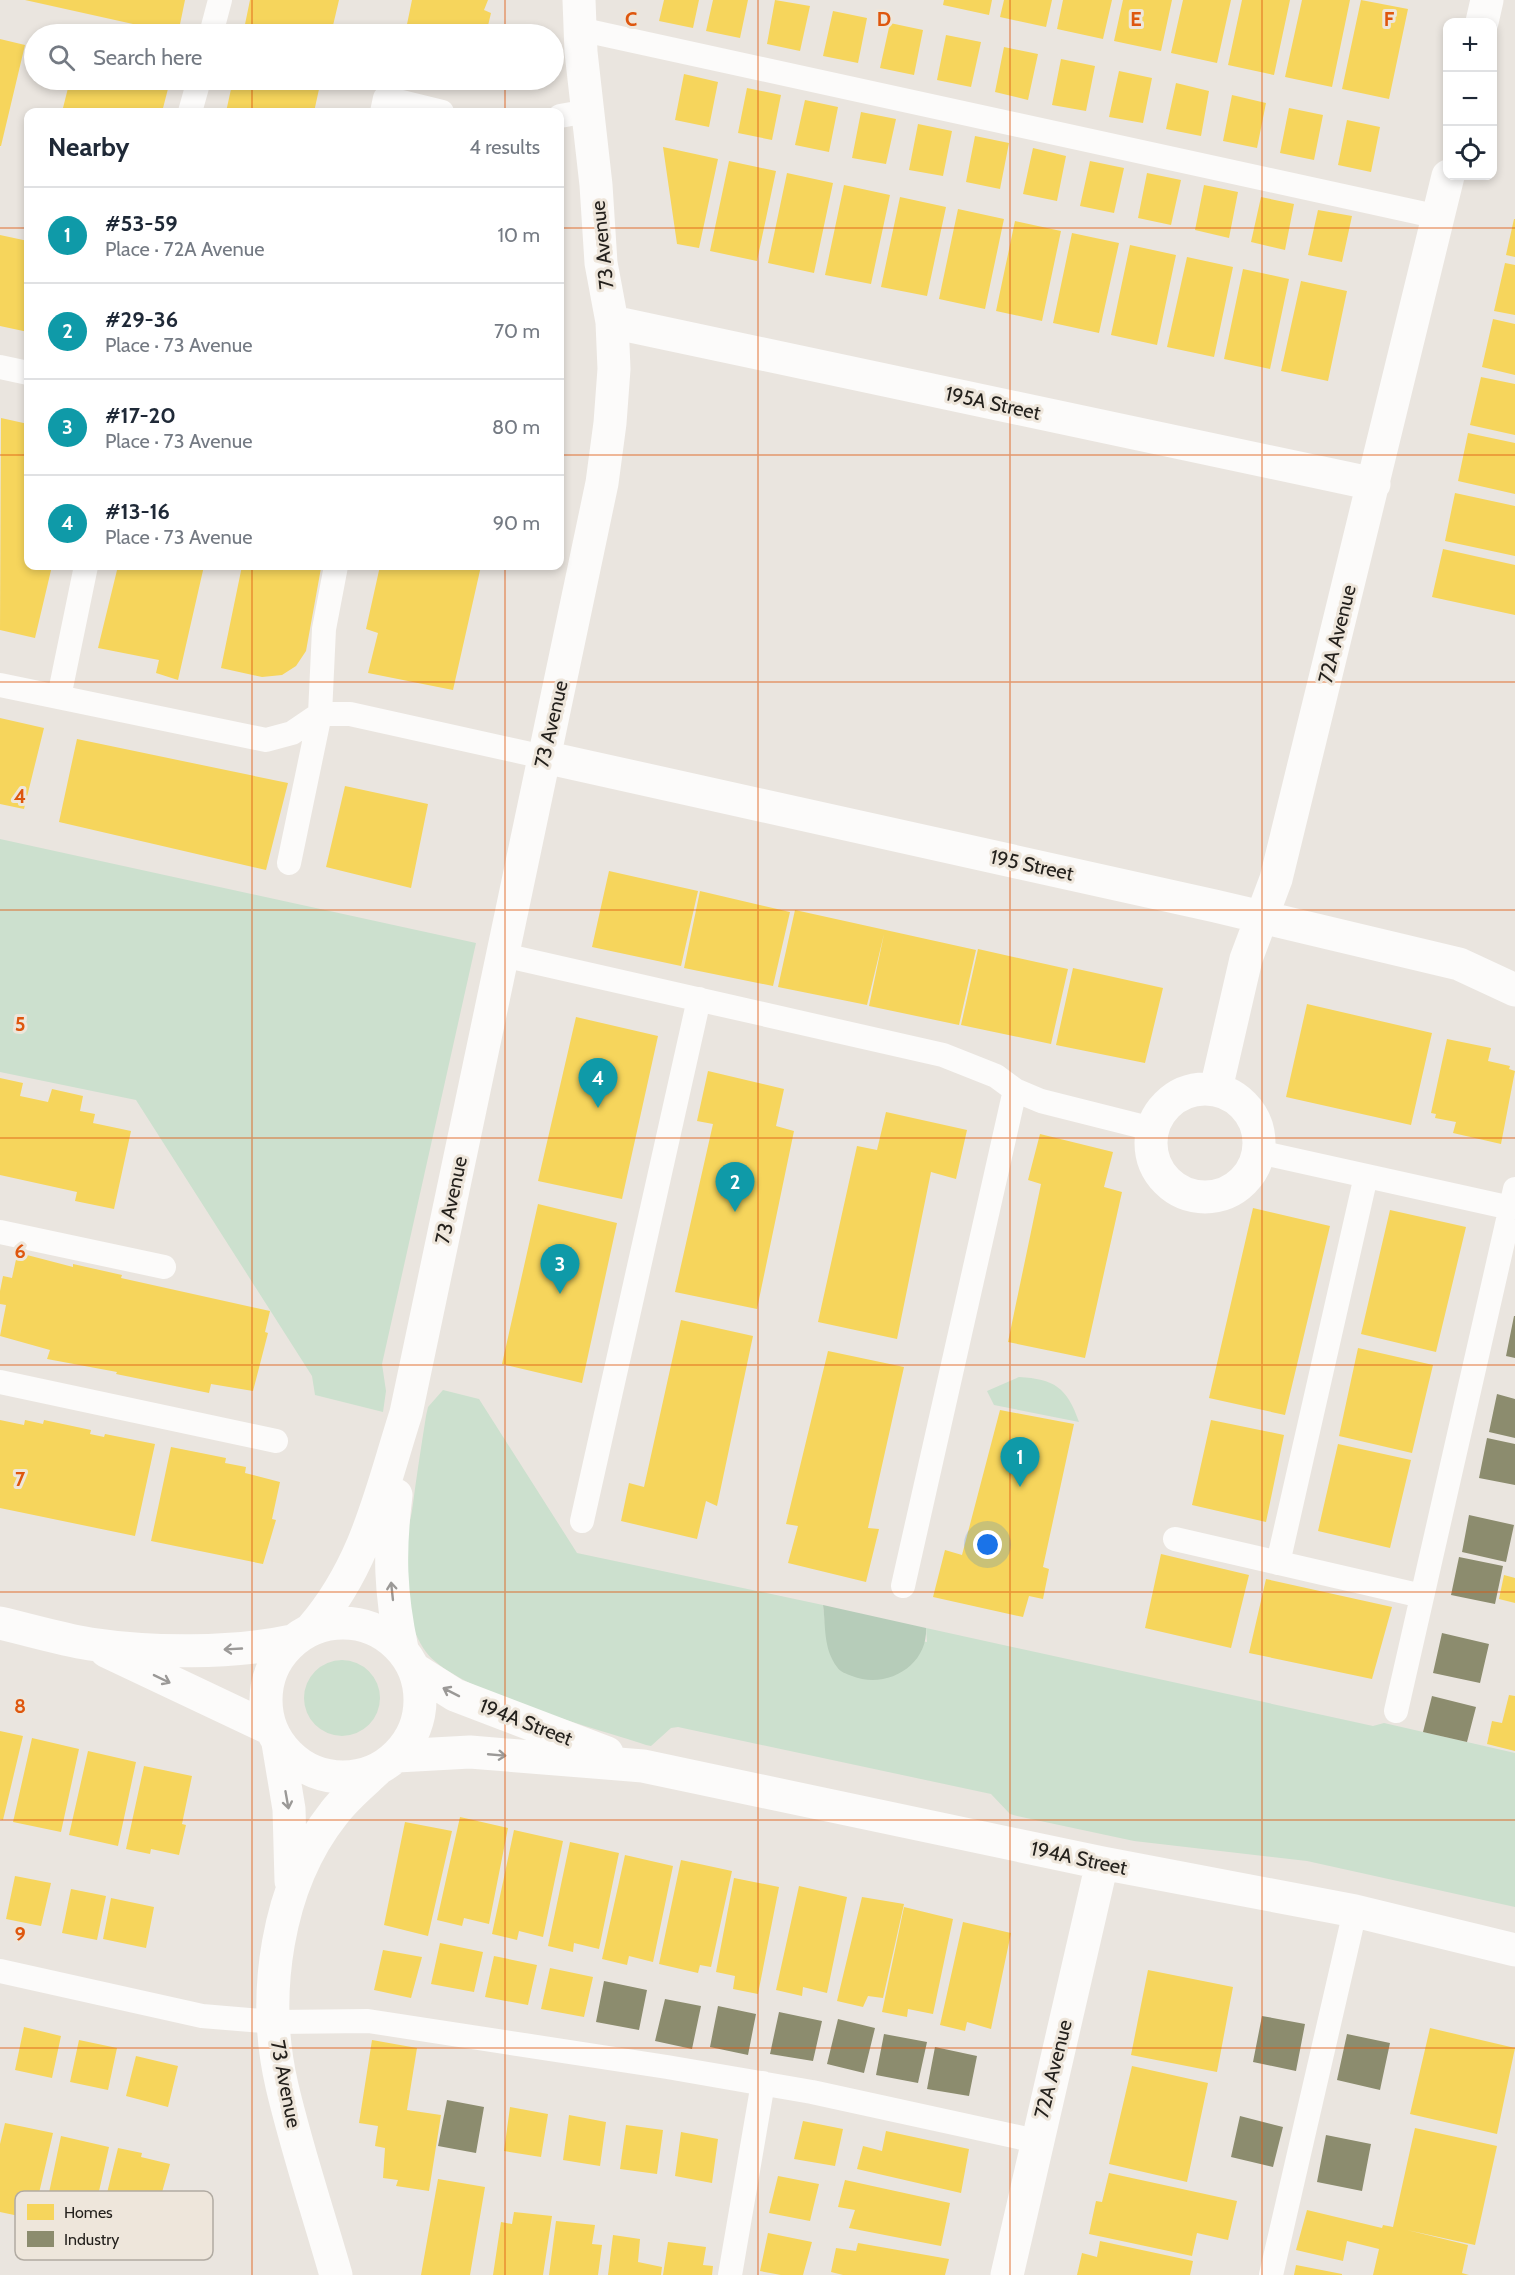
<!DOCTYPE html>
<html lang="en">
<head>
<meta charset="utf-8">
<style>
	:root { --surface:#fff; --page:#f2f2f3; --text:#1f2937; --muted:#747a83; --line:#e0e1e3; --accent:#696661 }
	body { margin:0; font-family:Cabin,sans-serif; background:var(--page); color:var(--text) }
	.controls { position:absolute; right:18px; top:18px; display:grid; overflow:hidden; border-radius:12px; box-shadow:0 3px 9px #0003 }
	.controls button { width:54px; height:54px; display:grid; place-items:center; padding:0; border:0; border-bottom:2px solid var(--line); background:var(--surface); color:var(--text); font:30px sans-serif }
	.you { position:absolute; left:988px; top:1545px; width:21px; height:21px; margin:-15px; border:4px solid #fff; border-radius:50%; background:#1a73e8; box-shadow:0 0 0 9px #1a73e833 }
	.badge { display:grid; place-items:center; width:39px; height:39px; border-radius:50%; background:var(--accent); color:#fff; font-size:20px; font-weight:700 }
	.pin { position:absolute; translate:-50% -50px; filter:drop-shadow(0 2px 3px #0008) }
	.pin::after { content:''; position:absolute; top:32px; width:21px; height:18px; background:inherit; clip-path:polygon(0 0,100% 0,50% 100%) }
	.list { margin:0; padding:0; list-style:none }
	h2 { display:flex; justify-content:space-between; align-items:center; height:78px; margin:0; padding:0 24px; font-size:26px }
	h2 small { font-size:20px; font-weight:400; color:var(--muted) }
	.list li { display:grid; grid-template-columns:39px 1fr auto; gap:18px; align-items:center; box-sizing:border-box; height:96px; padding:0 24px; border-top:2px solid var(--line) }
	.list b { display:block; font-size:22px; white-space:nowrap }
	.list p { margin:0; font-size:20px; white-space:nowrap; color:var(--muted) }
	.list em { font-size:20px; font-style:normal; color:var(--muted) }
	.icon { flex:none; width:33px; height:33px; fill:none; stroke:currentColor; stroke-width:2; stroke-linecap:round; stroke-linejoin:round }
	.map { position:relative; flex:none; width:1515px; height:2275px; overflow:hidden }
	.search { position:absolute; background:var(--surface); box-shadow:0 3px 9px #0003; left:24px; top:24px; width:540px; height:66px; display:flex; align-items:center; gap:15px; box-sizing:border-box; padding:0 21px; border-radius:33px; color:var(--muted); font-size:22px }
	.panel { position:absolute; background:var(--surface); box-shadow:0 3px 9px #0003; left:24px; top:108px; width:540px; height:462px; border-radius:12px }
	.map>svg:first-child { display:block }
</style>
</head>
<body>
<div class="map">
<svg width="1515" height="2275" viewBox="0 0 1515 2275">
	<rect width="100%" height="100%" fill="#eae5df"/>
	<path fill="#cce0ce" d="M0 839 476 943 382 1364 386 1391 383 1412 315 1395 312 1376 136 1100 0 1072Z
		M1019 1377C1054 1379 1067 1387 1079 1422L994 1405 987 1391Z
		M443 1390 479 1399 577 1553 823 1605 825 1623 927 1642 926 1628 1373 1726 1384 1723 1515 1753V1907L1307 1861 1134 1841 1017 1816 1010 1814 991 1794 678 1727 671 1728 651 1746 646 1745C596 1728 456 1692 426 1652 407 1626 404 1587 405 1556 405 1541 409 1526 412 1511 416 1479 421 1448 426 1416L428 1407Z
		M304 1698a38 38 0 1 1 76 0a38 38 0 1 1-76 0Z"/>
	<path fill="#b6ccb9" d="M823 1605 926 1628C928 1666 886 1690 852 1676 847 1674 840 1672 837 1667 823 1648 826 1627 823 1605Z"/>
	<path fill="#f6d55c" d="M25 0H185L178 34Z
		M250 0H339L331 34H243Z
		M412 0H488L484 10 491 13 486 34H405Z
		M664 0H699L693 28 659 21Z
		M713 0H748L740 38 706 31Z
		M775 0 810 6 800 51 767 44Z
		M944 0H992L989 15 943 5Z
		M1004 0H1052L1046 27 1000 17Z
		M1063 0H1112L1103 39 1057 29Z
		M1123 0H1172L1161 51 1114 41Z
		M1183 0H1231L1217 63 1171 53Z
		M1242 0H1290L1274 75 1228 65Z
		M1302 0H1350L1332 87 1285 77Z
		M1361 0 1408 9 1389 99 1342 89Z
		M833 11 867 18 858 63 823 56Z
		M890 23 923 30 914 75 880 68Z
		M946 35 981 42 971 87 937 80Z
		M0 39 25 45 1 146H0Z
		M1004 47 1038 54 1028 100 995 92Z
		M1061 59 1095 66 1086 111 1052 105Z
		M1119 71 1152 78 1143 123 1109 117Z
		M684 74 718 82 709 127 675 120Z
		M70 80H162L170 81 162 112H62Z
		M233 80H321L314 112H226Z
		M1176 83 1209 91 1201 136 1166 129Z
		M747 88 781 95 772 140 738 133Z
		M1232 95 1266 103 1257 148 1223 141Z
		M805 100 838 107 829 152 795 145Z
		M1289 108 1323 115 1314 160 1280 153Z
		M861 112 896 119 886 164 852 158Z
		M1347 120 1380 127 1371 172 1338 165Z
		M918 124 952 131 943 176 909 170Z
		M975 136 1009 143 1000 189 966 182Z
		M663 147 718 159 699 248 677 244Z
		M1033 148 1066 156 1057 201 1023 194Z
		M729 161 776 171 757 261 710 251Z
		M1090 161 1124 168 1114 213 1080 206Z
		M787 173 833 183 814 273 768 263Z
		M1147 173 1181 180 1171 225 1138 218Z
		M844 185 890 195 871 284 825 275Z
		M1204 185 1238 192 1229 238 1195 230Z
		M900 197 946 207 927 296 881 287Z
		M1261 197 1294 204 1285 250 1251 242Z
		M958 209 1004 219 985 309 939 299Z
		M1318 210 1352 216 1342 262 1308 255Z
		M1514 219H1515V257L1506 255Z
		M1015 221 1061 231 1042 321 996 311Z
		M1072 233 1119 243 1099 333 1053 323Z
		M0 235 28 241V332L0 326Z
		M1130 245 1176 255 1157 345 1111 335Z
		M1187 257 1233 267 1214 357 1167 347Z
		M1505 263 1515 265V315L1494 311Z
		M1243 269 1289 279 1270 369 1224 359Z
		M1301 281 1347 291 1328 381 1281 371Z
		M1493 319 1515 324V375L1482 367Z
		M1481 377 1515 384V435L1470 425Z
		M1 418 28 424V566H52L35 638 0 630Z
		M1468 433 1515 443V494L1458 481Z
		M1455 493 1515 506V556L1445 541Z
		M1443 549 1515 565V615L1432 597Z
		M118 566H204L178 680 156 673 159 660 98 648Z
		M242 566H309L321 568 306 651 296 666 282 675 262 677 221 668Z
		M380 566H481L453 690 368 673 378 633 366 629Z
		M0 718 44 728 24 809 0 804Z
		M77 739 288 783 266 870 59 822Z
		M345 786 428 804 411 888 326 867Z
		M609 871 698 891 681 966 592 947Z
		M700 891 790 912 773 986 684 968Z
		M795 910 976 950 959 1025 869 1006 884 934 867 1005 778 987Z
		M978 949 1068 969 1051 1044 961 1025Z
		M1073 968 1163 988 1145 1063 1056 1045Z
		M1307 1004 1432 1033 1411 1125 1286 1097Z
		M576 1017 658 1036 622 1199 538 1181Z
		M1447 1039 1491 1048 1488 1061 1510 1066 1509 1069 1515 1071 1501 1144 1453 1133 1456 1122 1435 1118 1436 1114 1431 1113Z
		M708 1071 784 1089 776 1126 794 1131 757 1309 675 1292 713 1124 697 1121Z
		M0 1078 23 1083 20 1096 48 1102 52 1089 83 1096 80 1111 95 1114 93 1123 131 1131 114 1209 75 1201 77 1192 0 1175Z
		M886 1112 967 1130 956 1179 931 1172 897 1339 818 1322 857 1146 877 1150Z
		M1040 1134 1113 1152 1104 1187 1122 1192 1085 1358 1008 1342 1041 1184 1028 1180Z
		M538 1204 617 1223 582 1383 502 1364Z
		M1253 1208 1330 1226 1285 1415 1209 1398Z
		M1390 1210 1466 1227 1436 1352 1361 1334Z
		M17 1255 26 1258 27 1255 73 1267V1264L122 1275 121 1278 270 1311 265 1332 268 1333 253 1391 211 1384 209 1393 116 1374 117 1372 47 1359 50 1350 0 1336 6 1305 0 1304V1291L3 1276 12 1278Z
		M681 1320 753 1336 717 1506 706 1501 697 1539 621 1521 629 1483 644 1487Z
		M1358 1348 1433 1365 1412 1453 1339 1436Z
		M828 1351 904 1367 868 1528 879 1529 866 1582 788 1563 798 1526 786 1524Z
		M1000 1410 1074 1424 1043 1567 1049 1569 1043 1599 1029 1596 1023 1617 933 1597 945 1550 962 1555Z
		M0 1420 24 1425 25 1420 43 1424 44 1420 91 1430 90 1434 104 1437 105 1434 155 1444 135 1536 0 1508Z
		M1211 1420 1284 1435 1266 1522 1192 1505Z
		M1338 1444 1411 1460 1390 1548 1318 1531Z
		M171 1447 226 1458 225 1463 246 1467 245 1473 280 1482 272 1519 276 1520 263 1564 151 1541Z
		M1161 1554 1249 1575 1231 1648 1145 1628Z
		M1504 1575 1515 1578V1603L1499 1599Z
		M1266 1579 1392 1607 1372 1679 1249 1653Z
		M1509 1695 1515 1696V1751L1487 1744 1492 1721 1502 1723Z
		M0 1731 23 1736 3 1820 0 1819Z
		M32 1738 79 1749 61 1832 13 1822Z
		M88 1751 136 1762 118 1846 69 1835Z
		M144 1766 192 1776 182 1824 186 1825 179 1855 151 1849 150 1854 126 1849Z
		M460 1817 508 1828 489 1924 464 1918 462 1926 437 1920Z
		M405 1822 452 1831 428 1936 384 1925Z
		M514 1830 563 1841 543 1937 519 1931 517 1940 492 1934Z
		M570 1842 619 1853 599 1949 574 1943 573 1952 548 1946Z
		M625 1855 673 1866 653 1962 629 1956 627 1965 602 1959Z
		M681 1860 732 1871 711 1967 700 1965 698 1973 659 1964Z
		M15 1876 51 1883 41 1926 6 1919Z
		M734 1878 779 1887 758 1994 733 1989 735 1976 716 1972Z
		M799 1886 847 1897 827 1993 803 1987 802 1996 776 1990Z
		M71 1889 106 1896 97 1940 62 1933Z
		M862 1897 904 1904 883 1998 868 1996 863 2007 837 2001Z
		M111 1898 154 1907 146 1948 103 1939Z
		M904 1907 953 1919 933 2014 908 2009 907 2017 882 2012Z
		M963 1922 1011 1933 991 2029 967 2022 965 2031 940 2025Z
		M440 1943 483 1952 474 1992 431 1984Z
		M383 1950 422 1957 411 1998 374 1990Z
		M494 1956 537 1965 528 2005 485 1997Z
		M550 1968 593 1977 584 2017 541 2009Z
		M1148 1970 1233 1987 1217 2072 1131 2055Z
		M24 2027 61 2036 52 2078 15 2070Z
		M1430 2028 1515 2048 1497 2134 1410 2114Z
		M79 2040 117 2048 108 2090 70 2082Z
		M372 2040 417 2048 407 2110 441 2115 429 2191 396 2186 398 2180 383 2178 385 2148 375 2146 378 2126 359 2123Z
		M136 2056 178 2066 168 2107 126 2096Z
		M1132 2066 1208 2083 1187 2182 1109 2164Z
		M510 2107 548 2114 541 2157 504 2151Z
		M569 2115 606 2122 600 2166 563 2160Z
		M803 2121 843 2129 835 2166 794 2159Z
		M5 2123 53 2133 33 2219 0 2212V2144Z
		M626 2125 663 2130 657 2174 620 2169Z
		M1415 2128 1497 2146 1475 2245 1407 2230 1468 2245 1462 2273 1469 2275H1373L1379 2249 1347 2241 1343 2261 1296 2250 1307 2210 1382 2228 1383 2225 1393 2227Z
		M886 2131 969 2149 961 2193 857 2169 863 2146 882 2151Z
		M681 2132 718 2139 712 2183 675 2176Z
		M61 2136 109 2147 90 2231 43 2221Z
		M118 2148 142 2153 141 2157 170 2164 148 2242 98 2230Z
		M1109 2173 1237 2201 1228 2240 1197 2233 1192 2256 1089 2234 1096 2201 1102 2202Z
		M778 2176 819 2184 810 2221 769 2213Z
		M438 2179 485 2187 470 2275H421Z
		M845 2180 950 2203 941 2246 849 2228 855 2210 838 2207Z
		M514 2212 552 2216 543 2275H493L501 2222 512 2224Z
		M556 2221 595 2225 592 2244 602 2245 598 2275H549Z
		M768 2233 812 2242 803 2275H781L760 2271Z
		M613 2235 640 2239 638 2262 662 2267 661 2275H608Z
		M1100 2241 1193 2261 1190 2275H1077L1082 2253 1097 2257Z
		M668 2242 706 2247 703 2265 713 2266 712 2275H663Z
		M858 2243 949 2259 945 2275H843L831 2272 836 2248 856 2251Z
		M1296 2265 1342 2274V2275H1294Z"/>
	<path fill="#8c8c6e" d="M1514 1316H1515V1358L1506 1356Z
		M1497 1394 1515 1399V1438L1489 1432Z
		M1487 1438 1515 1444V1485L1479 1478Z
		M1469 1515 1514 1525 1506 1562 1462 1552Z
		M1459 1557 1503 1566 1495 1604 1451 1595Z
		M1442 1633 1489 1644 1480 1683 1433 1673Z
		M1432 1696 1476 1707 1467 1742 1423 1732Z
		M604 1981 647 1990 639 2030 596 2022Z
		M665 1999 701 2006 692 2049 655 2041Z
		M718 2006 756 2014 748 2055 710 2047Z
		M779 2012 822 2021 813 2061 770 2054Z
		M1262 2016 1305 2024 1296 2071 1253 2062Z
		M838 2019 875 2028 864 2073 827 2064Z
		M884 2034 927 2042 918 2083 876 2075Z
		M1347 2034 1390 2043 1380 2090 1337 2080Z
		M935 2047 977 2056 969 2096 927 2089Z
		M447 2100 484 2107 476 2153 438 2146Z
		M1240 2116 1283 2127 1273 2167 1231 2157Z
		M1326 2135 1371 2144 1362 2191 1317 2182Z"/>
	<g fill="none" stroke-linecap="round" stroke-linejoin="round">
		<path stroke="#fcfbfa" stroke-width="24" d="M579 29 1439 217
			M211 34 220 0
			M190 112 199 80
			M382 112 385 98 442 112
			M560 116 588 111
			M0 367 28 373
			M0 685 266 740 292 733 320 714H350L544 757
			M59 697 86 566
			M289 863 320 714 324 629 336 566
			M503 955 943 1055 996 1076 1015 1090 1041 1101 1152 1129
			M1259 1152 1511 1208
			M0 1232 164 1267
			M0 1382 276 1441
			M582 1521 699 999
			M1175 1539 1422 1596
			M1278 1563 1366 1176
			M903 1586 1015 1090
			M1396 1711 1515 1189
			M0 1971 202 2016 275 2022 368 2021 667 2067 812 2092 1036 2141
			M730 2275 763 2083
			M1271 2275 1355 1911"/>
		<path stroke="#fcfbfa" stroke-width="33" d="M1482 22 1487 0
			M612 322 1374 484
			M544 757 1215 906 1459 964 1515 990
			M1151 1143a54 54 0 1 1 108 0a54 54 0 1 1-108 0Z
			M1216 1089 1246 959 1276 879 1448 176
			M396 1495C389 1552 390 1592 402 1649
			M266 1700a77 77 0 1 1 154 0a77 77 0 1 1-154 0Z
			M0 1623C30 1630 60 1639 90 1644 150 1653 232 1654 291 1641
			M312 1628C367 1564 381 1491 406 1413L602 483 610 423 614 369 612 322 601 263 596 185 581 52 579 0
			M106 1651 271 1729
			M414 1669 455 1695 607 1753
			M278 1743 289 1809 291 1881
			M397 1756 470 1752 643 1766 1102 1863 1355 1911 1515 1950
			M336 2275C318 2212 297 2150 282 2086 261 1996 276 1886 334 1813 346 1797 362 1784 376 1771
			M1007 2275 1102 1863"/>
	</g>
	<defs><path id="oneway-shaft" d="M-6 0H5M1.5-3L5.5 0L1.5 3" fill="none" stroke-width="1.6" stroke-linecap="round" stroke-linejoin="round" transform="scale(1.5)"/></defs>
	<g stroke="#9b9997">
		<use href="#oneway-shaft" transform="translate(392 1591) rotate(-96)"/>
		<use href="#oneway-shaft" transform="translate(233 1649) rotate(177)"/>
		<use href="#oneway-shaft" transform="translate(162 1679) rotate(26)"/>
		<use href="#oneway-shaft" transform="translate(451 1692) rotate(-153)"/>
		<use href="#oneway-shaft" transform="translate(497 1755) rotate(5)"/>
		<use href="#oneway-shaft" transform="translate(287 1800) rotate(80)"/>
	</g>
	<path fill="none" stroke="#de560d" stroke-width="1.5" stroke-opacity="0.55" d="M252 0V34M505 0V34M758 0V2275M1010 0V2275M1262 0V2275M252 80V112M505 80V112M0 228H28M560 228H1515M0 455H28M560 455H1515M252 566V2275M505 566V2275M0 682H1515M0 910H1515M0 1138H1515M0 1365H1515M0 1592H1515M0 1820H1515M0 2048H1515"/>
	<g text-anchor="middle" stroke-width="6" stroke-linejoin="round" paint-order="stroke">
		<g font-size="20" fill="#24211d" stroke="#eee6db">
			<text transform="translate(602 245) rotate(-96)" y="7">73 Avenue</text>
			<text transform="translate(993 403) rotate(12)" y="7">195A Street</text>
			<text transform="translate(1337 634) rotate(-76)" y="7">72A Avenue</text>
			<text transform="translate(551 724) rotate(-77)" y="7">73 Avenue</text>
			<text transform="translate(1032 865) rotate(12)" y="7">195 Street</text>
			<text transform="translate(451 1200) rotate(-78)" y="7">73 Avenue</text>
			<text transform="translate(526 1722) rotate(21)" y="7">194A Street</text>
			<text transform="translate(1079 1858) rotate(12)" y="7">194A Street</text>
			<text transform="translate(1053 2069) rotate(-76)" y="7">72A Avenue</text>
			<text transform="translate(286 2084) rotate(79)" y="7">73 Avenue</text>
		</g>
	</g>
	<rect x="15" y="2191" width="198" height="69" rx="9" fill="#eee6db" stroke="#b1aba2" stroke-width="1.5"/>
	<rect x="27" y="2204" width="27" height="16" fill="#f6d55c"/>
	<rect x="27" y="2231" width="27" height="16" fill="#8c8c6e"/>
	<g font-size="16" fill="#24211d">
		<text x="64" y="2218">Homes</text>
		<text x="64" y="2245">Industry</text>
	</g>
	<g font-size="20" text-anchor="middle" font-weight="bold" fill="#de560d" stroke="#eee6db" stroke-width="6" stroke-linejoin="round" paint-order="stroke">
		<text x="631" y="26">C</text>
		<text x="884" y="26">D</text>
		<text x="1136" y="26">E</text>
		<text x="1389" y="26">F</text>
		<text x="20" y="803">4</text>
		<text x="20" y="1031">5</text>
		<text x="20" y="1258">6</text>
		<text x="20" y="1486">7</text>
		<text x="20" y="1713">8</text>
		<text x="20" y="1941">9</text>
	</g>
</svg>
<div class="controls">
<button>+</button>
<button>−</button>
<button><svg class="icon" aria-label="locate" viewBox="0 0 24 24"><circle cx="12" cy="12" r="6"/><path d="M12 2v4M12 18v4M2 12h4M18 12h4"/></svg></button>
</div>
<div class="you"></div>
<div class="pin badge" style="left:1020px;top:1487px;background:#0f9aa8">1</div>
<div class="pin badge" style="left:735px;top:1212px;background:#0f9aa8">2</div>
<div class="pin badge" style="left:560px;top:1294px;background:#0f9aa8">3</div>
<div class="pin badge" style="left:598px;top:1108px;background:#0f9aa8">4</div>
<div class="search"><svg class="icon" aria-label="search" viewBox="0 0 24 24"><circle cx="10" cy="10" r="6"/><path d="M15 15l6 6"/></svg>Search here</div>
<section class="panel">
<h2>Nearby<small>4 results</small></h2>
<ul class="list">
<li><span class="badge" style="background:#0f9aa8">1</span><div><b>#53-59</b><p>Place · 72A Avenue</p></div><em>10 m</em></li>
<li><span class="badge" style="background:#0f9aa8">2</span><div><b>#29-36</b><p>Place · 73 Avenue</p></div><em>70 m</em></li>
<li><span class="badge" style="background:#0f9aa8">3</span><div><b>#17-20</b><p>Place · 73 Avenue</p></div><em>80 m</em></li>
<li><span class="badge" style="background:#0f9aa8">4</span><div><b>#13-16</b><p>Place · 73 Avenue</p></div><em>90 m</em></li>
</ul>
</section>
</div>
</body>
</html>
